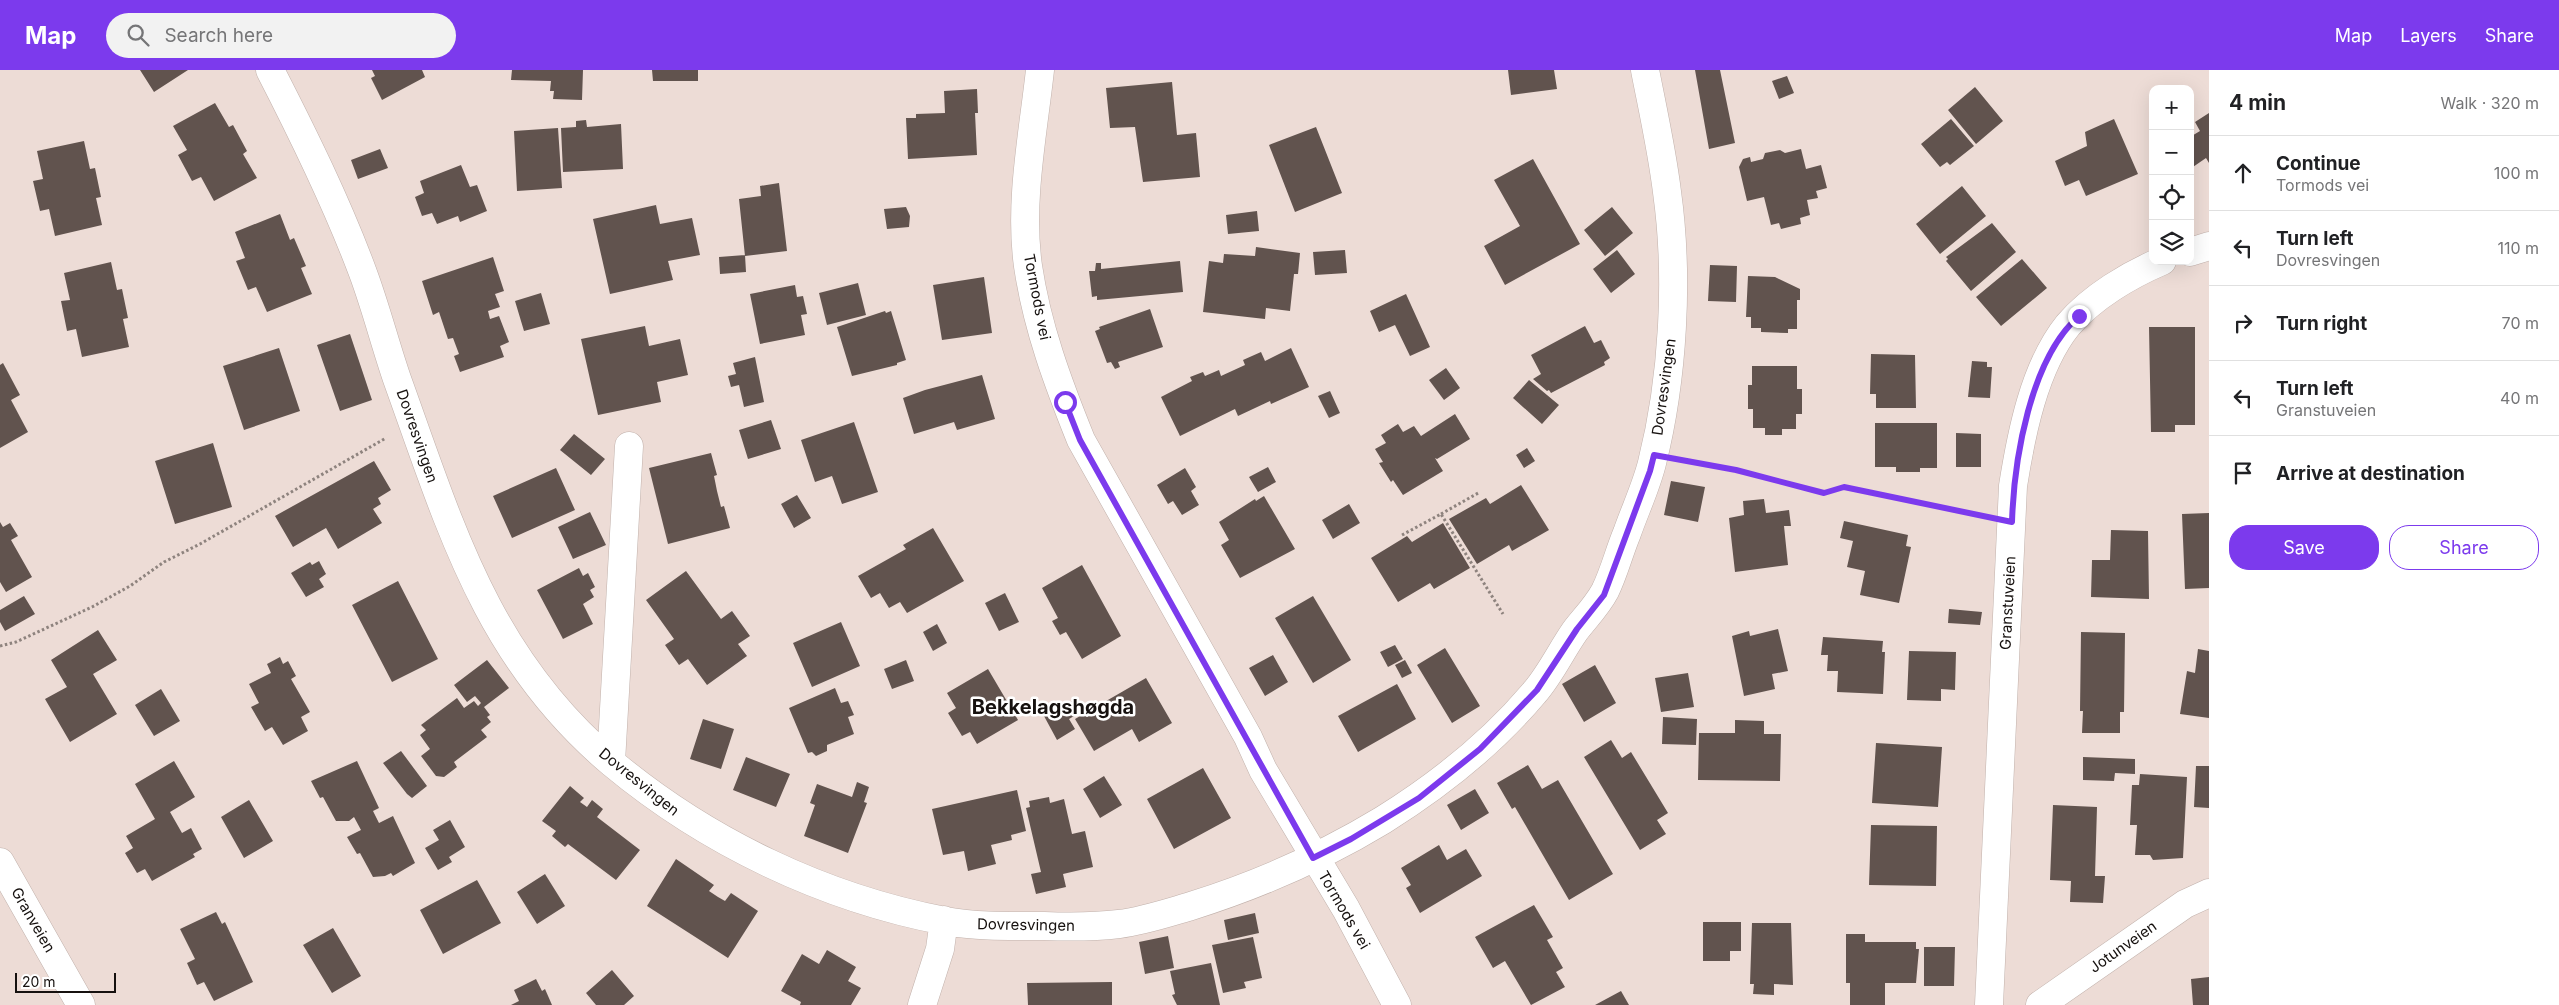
<!DOCTYPE html>
<html lang="en">
<head>
<meta charset="utf-8">
<style>
	:root { --surface:#fff; --page:#f2f2f2; --text:#202124; --muted:#757577; --line:#e0e0e0; --accent:#7c3aed }
	body { margin:0; font-family:Inter,sans-serif; background:var(--page); color:var(--text) }
	.controls { position:absolute; right:15px; top:15px; display:grid; overflow:hidden; border-radius:10px; box-shadow:0 5px 20px #0002 }
	.controls button { width:45px; height:45px; display:grid; place-items:center; padding:0; border:0; border-bottom:1px solid var(--line); background:var(--surface); color:var(--text); font:25px sans-serif }
	.scale { position:absolute; left:15px; bottom:12px; width:101px; box-sizing:border-box; padding-left:5px; border:2px solid #16110f; border-top:0; font-size:14px; line-height:18px; white-space:nowrap; color:#16110f; -webkit-text-stroke:4px #fff; paint-order:stroke }
	.stop { position:absolute; width:15px; height:15px; margin:-11px; border:4px solid #7c3aed; border-radius:50%; background:#fff }
	.stop.end { background:#7c3aed; border-color:#fff; box-shadow:0 1px 5px #0008 }
	.list { margin:0; padding:0; list-style:none }
	h2 { display:flex; justify-content:space-between; align-items:center; height:65px; margin:0; padding:0 20px; font-size:21px }
	h2 small { font-size:16px; font-weight:400; color:var(--muted) }
	.list li { display:grid; grid-template-columns:32px 1fr auto; gap:15px; align-items:center; box-sizing:border-box; height:75px; padding:0 20px; border-top:1px solid var(--line) }
	.list b { display:block; font-size:19px; white-space:nowrap }
	.list p { margin:0; font-size:16px; white-space:nowrap; color:var(--muted) }
	.list em { font-size:16px; font-style:normal; color:var(--muted) }
	.actions { display:flex; gap:10px; padding:15px 20px }
	.actions a { flex:1; padding:11px 0; border:1px solid var(--accent); border-radius:20px; text-align:center; font-size:18px; color:var(--accent) }
	.actions .main { background:var(--accent); color:#fff }
	.icon { flex:none; width:28px; height:28px; fill:none; stroke:currentColor; stroke-width:2; stroke-linecap:round; stroke-linejoin:round }
	.map { position:relative; flex:none; width:2209px; height:935px; overflow:hidden }
	header { display:flex; align-items:center; gap:30px; box-sizing:border-box; height:70px; padding:0 25px; background:var(--accent); color:#fff }
	header strong { font-size:24px }
	nav { display:flex; gap:28px; margin-inline-start:auto; font-size:18px }
	.search { width:350px; height:45px; background:var(--page); display:flex; align-items:center; gap:12px; box-sizing:border-box; padding:0 18px; border-radius:28px; color:var(--muted); font-size:19px }
	main { display:flex }
	aside { flex:1; background:var(--surface) }
	.map>svg:first-child { display:block }
</style>
</head>
<body>
<header>
<strong>Map</strong>
<div class="search"><svg class="icon" aria-label="search" viewBox="0 0 24 24"><circle cx="10" cy="10" r="6"/><path d="M15 15l6 6"/></svg>Search here</div>
<nav><a>Map</a><a>Layers</a><a>Share</a></nav>
</header>
<main>
<div class="map">
<svg width="2209" height="935" viewBox="0 0 2209 935">
	<rect width="100%" height="100%" fill="#eddcd6"/>
	<path fill="#61534e" d="M140 0H188L154 22Z
		M372 0H422L425 7 382 30 371 8 375 6Z
		M512 0H583L582 30 553 29 554 21H550L551 11 511 10Z
		M652 0H698V11H653Z
		M1508 0H1554L1557 19 1511 25Z
		M1695 0H1720L1735 73 1709 79Z
		M1787 6 1794 23 1779 29 1772 11Z
		M1172 12 1177 65 1196 63 1200 107 1143 112 1135 57 1110 58 1106 18Z
		M1975 17 2003 51 1976 74 1948 40Z
		M977 19 978 43H975L977 85 908 89 906 48H916V44L945 43 944 21Z
		M215 33 229 57 233 55 247 81 243 84 257 108 214 131 201 107 192 111 178 85 187 80 173 56Z
		M2209 43V93L2206 88 2190 99V67L2200 61 2195 52Z
		M1951 49 1974 76 1950 95 1947 92 1940 97 1921 74Z
		M2114 49 2138 104 2086 126 2079 110 2065 116 2055 91 2087 76 2085 62Z
		M586 50 587 57 621 54 623 99 563 102 561 58 576 57V51Z
		M1316 57 1342 123 1295 142 1269 75Z
		M558 58 562 118 517 121 514 61Z
		M84 71 90 99 95 98 101 127 96 128 102 155 55 166 49 139 40 141 33 111 43 109 37 81Z
		M380 79 388 98 358 109 351 90Z
		M1801 79 1806 99 1821 95 1827 118 1816 121 1818 128 1807 130 1810 145 1800 148 1801 154 1781 159 1779 153 1771 155 1764 127 1747 131 1739 97 1743 89 1750 87 1751 92 1763 89 1765 83 1780 80 1785 83Z
		M1533 89 1580 174 1505 215 1484 176 1520 156 1494 110Z
		M461 95 470 117 477 115 487 141 460 152 458 146 437 154 432 143 422 146 415 127 424 123 420 111Z
		M779 113 787 181 745 186 739 129 761 126 760 116Z
		M1962 116 1986 146 1940 184 1916 154Z
		M656 135 660 154 692 148 700 185 668 191 673 210 610 224 593 149Z
		M906 137 910 146 909 157 887 159 884 139Z
		M1612 137 1633 163 1605 186 1584 160Z
		M1257 141 1259 161 1228 164 1226 145Z
		M280 144 290 170 294 168 306 196 301 198 312 224 267 242 256 217 248 220 236 191 245 188 235 162Z
		M1992 153 2016 182 1971 221 1946 191 1948 189 1946 187Z
		M1256 177 1300 183 1298 204H1294L1290 241 1266 238 1265 249 1203 242 1209 191 1223 193 1224 184 1255 186Z
		M1345 180 1347 203 1315 205 1313 182Z
		M1617 180 1635 204 1611 223 1593 199Z
		M745 185 746 202 720 204 719 187Z
		M493 187 504 221 495 224 500 237 488 241 490 249 499 246 509 272 500 276 504 287 460 302 454 286 459 284 453 268 448 269 439 242 433 245 422 211Z
		M2022 189 2047 218 2001 256 1976 227Z
		M1180 191 1183 222 1097 230V226L1092 227 1089 201H1095L1096 193H1101V199Z
		M111 192 117 220 122 219 128 248 123 249 129 277 82 287 76 259 67 261 61 231 70 230 64 203Z
		M1710 195 1737 196 1736 232 1708 231Z
		M1748 206 1775 207 1800 219V230H1797V259H1788V263L1761 262V258H1751V247H1746Z
		M984 207 992 263 942 270 933 215Z
		M858 213 866 245 827 255 819 223Z
		M795 215 797 227 803 226 807 244 801 245 805 265 760 274 750 224Z
		M541 223 550 254 524 261 515 231Z
		M1406 224 1430 277 1410 286 1395 255 1379 262 1370 241Z
		M1150 239 1163 277 1118 292 1120 297 1115 299 1111 292 1107 293 1095 261 1100 259 1099 257Z
		M885 241 886 243 891 241 906 290 897 293V295L852 306 837 257Z
		M645 256 649 276 680 269 688 305 657 312 661 332 598 345 581 269Z
		M1585 256 1594 273 1601 270 1610 288 1604 292 1605 295 1551 323 1549 320 1547 321 1533 309 1541 304 1531 285Z
		M2149 257H2195V355H2175V362H2151Z
		M350 264 372 330 340 341 317 275Z
		M279 278 300 341 244 360 223 296Z
		M1291 278 1309 317 1271 334 1270 331 1238 346 1235 339 1180 366 1161 327 1192 311 1190 307 1203 302 1205 306 1219 300 1221 306 1245 295 1243 290 1261 282 1265 291Z
		M1871 284 1915 285 1916 338H1876V324H1870Z
		M755 287 764 332 744 337 739 315 731 317 728 306 736 304 733 293Z
		M1972 291 1987 292V297H1992L1990 328 1968 327Z
		M3 293 20 325 11 330 28 362 0 378V295Z
		M1752 296H1797V319H1802V344H1796V359H1782V365H1765V358H1753V339H1748V315H1752Z
		M1446 298 1460 318 1444 330 1429 310Z
		M982 305 995 349 957 360 954 352 914 364 903 328 925 320Z
		M1529 310 1559 335 1542 354 1513 328Z
		M1330 321 1340 343 1329 348 1318 326Z
		M1455 344 1470 369 1437 389 1435 388 1443 401 1403 425 1393 410 1391 412 1379 393 1383 392 1375 379 1386 373 1381 365 1398 354 1403 362 1414 356 1421 366Z
		M771 350 781 379 748 389 739 360Z
		M854 352 878 422 842 434 832 406 815 412 801 370Z
		M1875 353H1937V398H1920V402H1896V397H1875Z
		M1956 363 1981 364V397H1956Z
		M574 364 605 389 591 405 560 380Z
		M213 373 232 437 175 454 155 391Z
		M1527 378 1535 391 1524 398 1516 385Z
		M711 383 717 405 714 406 717 421 721 437 724 436 730 458 668 474 649 398Z
		M374 391 391 420 378 428 381 434 373 439 382 453 338 479 326 458 293 477 275 446Z
		M1268 397 1276 412 1258 422 1249 407Z
		M556 398 575 440 512 468 493 426Z
		M1185 398 1196 417 1191 421 1199 435 1182 445 1173 431 1168 434 1157 415Z
		M1671 411 1705 417 1698 452 1664 445Z
		M1521 415 1549 460 1512 481 1509 475 1477 494 1449 449 1486 428 1490 434Z
		M797 425 811 448 794 458 781 434Z
		M1264 426 1295 479 1240 508 1221 475 1229 470 1219 452 1255 429 1256 431Z
		M1764 429 1766 443 1789 440 1791 456H1784L1788 495 1735 502 1729 448 1744 445 1743 431Z
		M1349 434 1360 453 1333 469 1322 450Z
		M590 442 606 475 573 489 558 457Z
		M2209 443V518L2185 519 2182 444Z
		M1844 451 1908 465 1906 476 1911 477 1899 533 1860 525 1865 501 1847 497 1853 471 1840 468Z
		M0 452 3 457 10 453 18 466 11 470 32 507 6 522 0 512Z
		M1443 453 1470 498 1434 519 1430 513 1398 532 1371 488 1407 466 1412 472Z
		M933 458 964 511 907 543 900 532 889 538 880 523 871 528 858 506 906 479 903 475Z
		M2111 460 2148 461 2149 529 2091 527 2092 490H2110Z
		M319 491 326 504 319 509 324 517 306 527 291 503 310 492 312 495Z
		M1082 495 1121 566 1082 589 1066 562 1060 565 1052 551 1058 548 1042 518Z
		M579 498 583 506 588 503 595 517 590 520 594 527 583 534 593 554 563 569 537 520Z
		M686 501 721 549 732 541 750 566 738 574 747 586 707 615 688 589 679 595 665 575 674 569 646 530Z
		M398 511 438 589 392 612 352 535Z
		M1005 523 1019 552 999 561 985 533Z
		M24 526 35 544 5 561 0 552V540Z
		M1313 526 1351 590 1313 613 1275 548Z
		M1949 539 1982 542 1980 555 1948 553Z
		M841 552 860 596 812 617 793 573Z
		M937 554 947 573 933 581 923 562Z
		M1778 559 1788 601 1772 604 1775 619 1744 626 1732 566 1749 561 1750 566Z
		M98 560 117 590 93 604 117 644 70 672 45 629 67 617 51 590Z
		M2081 562 2125 563 2124 642H2120V663H2082L2083 641H2080Z
		M1823 567 1883 571 1882 582H1885L1883 624 1837 622 1838 601H1827L1828 585H1821Z
		M1395 575 1403 589 1388 597 1380 582Z
		M1445 578 1480 636 1452 653 1417 595Z
		M2198 579 2209 581V648L2180 644 2187 601 2195 603Z
		M1909 581 1956 582 1955 620 1941 619V631L1907 630Z
		M1273 585 1288 612 1265 626 1249 598Z
		M280 587 283 594 288 591 296 606 291 609 310 642 301 647 308 661 283 675 272 657 265 661 251 637 259 633 249 614 271 603 267 594Z
		M487 590 509 618 484 637 490 645 487 647 491 652 481 660 487 667 454 692 457 697 444 707 436 706 421 686 430 679 420 665 426 660 421 655 457 628 464 638 474 631 478 636 481 633 475 626 467 632 454 615Z
		M906 590 914 611 892 619 884 599Z
		M1405 590 1412 603 1402 608 1395 595Z
		M1595 595 1616 633 1584 652 1562 614Z
		M988 599 1018 650 977 674 970 662 962 666 948 643 956 638 947 623Z
		M1688 603 1694 637 1661 642 1655 608Z
		M1146 608 1172 653 1139 672 1132 659 1094 681 1075 649Z
		M1397 614 1416 649 1358 682 1338 646Z
		M835 618 841 633 848 631 854 645 848 647 854 664 827 675V681L816 686 812 682 808 683 789 638Z
		M161 619 180 651 154 666 135 635Z
		M1072 631 1079 643 1069 649 1075 659 1057 670 1044 646Z
		M1663 647 1697 649 1696 675 1662 674Z
		M703 649 734 659 721 699 690 689Z
		M1735 650 1764 651V664H1781L1780 711 1698 710 1699 663H1735Z
		M1611 670 1622 688 1631 682 1668 743 1657 750 1666 764 1640 780 1584 687Z
		M1876 673 1942 677 1938 737 1872 733Z
		M401 681 427 716 412 728 407 724 383 693Z
		M746 687 790 704 776 737 733 720Z
		M2083 687 2135 689V704L2115 703 2114 711 2083 710Z
		M174 691 195 727 170 742 182 763 191 758 202 779 193 784 195 787 152 811 145 799 137 803 125 783 133 778 126 766 155 749 135 714Z
		M357 691 379 738 373 741 379 753 393 746 415 793 393 806 391 803 385 806 373 807 360 783 357 784 347 767 361 760 354 747 349 751H336L323 727 320 728 311 711Z
		M1528 695 1542 719 1558 710 1613 804 1569 830 1515 737 1512 739 1497 713Z
		M2196 696H2209V738L2194 737Z
		M1203 698 1231 748 1174 779 1147 729Z
		M2140 704 2187 707 2183 788 2153 790 2150 785H2135L2137 755H2130L2132 715H2139Z
		M1104 706 1122 735 1100 748 1083 719Z
		M857 712 869 717 864 732 867 733 848 783 804 766 815 735 810 733 817 714 852 727Z
		M570 716 584 728 580 732 587 737 592 730 603 739 597 747 640 780 616 810 568 774 565 777 552 766 556 761 542 751Z
		M1475 719 1489 743 1461 760 1447 735Z
		M1017 720 1026 761 1011 765 1012 770 991 775 996 794 968 801 964 781 943 785 932 739Z
		M1049 727 1050 733 1064 729 1072 764 1085 761 1093 797 1063 804 1066 817 1036 824 1031 804 1041 802 1026 738 1030 737 1029 731Z
		M249 730 273 771 244 788 221 747Z
		M2053 735 2097 737 2095 806H2105L2103 833 2070 832 2071 811 2050 810Z
		M450 750 465 777 449 787 452 792 438 800 425 778 439 770 433 760Z
		M1871 755 1937 756 1936 816 1869 815Z
		M1439 775 1447 790 1466 779 1482 806 1420 843 1406 818 1411 815 1401 798Z
		M676 789 714 815 709 821 718 827 725 831 731 823 758 841 728 888 647 836Z
		M545 804 565 836 537 854 517 822Z
		M477 810 501 853 443 884 420 840Z
		M1534 835 1553 867 1547 870 1563 898 1556 902 1565 917 1531 935 1505 891 1493 898 1475 867Z
		M216 842 222 854 225 852 253 912 214 931 204 912 197 915 187 893 195 889 180 859Z
		M1255 843 1259 863 1228 870 1224 850Z
		M1703 852H1741V881H1730V891H1703Z
		M1752 853H1791L1793 915 1774 914V925L1753 924 1754 914H1750Z
		M333 858 361 906 332 923 303 875Z
		M1846 864H1865V872H1916V879H1919L1916 913H1885V935H1850V913H1846Z
		M1168 866 1174 898 1145 904 1139 872Z
		M1253 867 1262 908 1244 912 1246 918 1223 923 1212 875Z
		M1924 877H1955L1954 916H1924Z
		M827 880 856 897 848 911 861 918 851 935H800L801 932 781 921 802 884 819 894Z
		M1211 893 1220 935H1177L1172 925 1175 924 1170 901Z
		M612 900 634 926 624 935H596L586 923Z
		M2209 907V935H2193L2191 909Z
		M536 909 542 921 545 919 552 935H511L519 931 514 920Z
		M1112 912V935H1028L1027 913Z
		M1621 921 1629 935H1595Z"/>
	<g fill="none" stroke-linecap="round" stroke-linejoin="round">
		<g stroke="#c1b1ab" stroke-width="29">
			<path id="minor" d="M270 0C304 66 337 133 363 203 376 238 385 274 397 309 450 456 487 588 612 693 707 772 824 828 945 851 978 857 1011 856 1044 856 1069 857 1094 857 1119 854 1143 851 1167 843 1191 836 1258 815 1322 787 1383 750 1439 715 1491 674 1534 623 1550 605 1561 581 1575 561 1585 548 1597 536 1605 521 1614 503 1619 482 1627 463 1635 440 1646 417 1652 393 1673 309 1679 208 1667 122 1662 81 1653 41 1645 0
				M1040 0C1033 64 1019 132 1028 196 1037 257 1058 313 1081 370L1248 667 1263 700 1346 839 1397 935
				M2190 182 2209 176
				M611 692 629 376
				M0 792 81 935
				M922 935 940 879 944 850
				M1989 935 2013 416C2021 365 2034 297 2068 255 2092 227 2129 205 2162 191
				M2040 935 2185 834 2209 823"/>
		</g>
		<path stroke="#8e837e" stroke-width="3" stroke-dasharray="2.5 2.5" stroke-linecap="butt" d="M1684 390 1736 400 1824 423 1843 417 1980 446
			M1441 444 1480 422
			M1402 465 1441 444 1503 544
			M0 576 16 572 92 537 130 516 164 492 200 474 386 368"/>
		<use href="#minor" stroke="#fff" stroke-width="28"/>
	</g>
	<g fill="none" stroke-linecap="round" stroke-linejoin="round">
		<path stroke="#7c3aed" stroke-width="6" d="M1065 332 1080 370 1313 788 1351 769 1419 728 1480 679 1537 620 1577 559 1604 525 1650 401 1654 385 1736 400 1824 423 1844 417 2012 452C2014 390 2030 289 2079 246"/>
	</g>
	<g text-anchor="middle" stroke-width="5" stroke-linejoin="round" paint-order="stroke">
		<g font-size="15" fill="#16110f" stroke="#fff">
			<text transform="translate(1037 227) rotate(79)" y="5">Tormods vei</text>
			<text transform="translate(1664 317) rotate(-82)" y="5">Dovresvingen</text>
			<text transform="translate(417 366) rotate(71)" y="5">Dovresvingen</text>
			<text transform="translate(2008 533) rotate(-87)" y="5">Granstuveien</text>
			<text transform="translate(639 712) rotate(39)" y="5">Dovresvingen</text>
			<text transform="translate(1344 840) rotate(60)" y="5">Tormods vei</text>
			<text transform="translate(33 850) rotate(60)" y="5">Granveien</text>
			<text transform="translate(1026 855) rotate(1)" y="5">Dovresvingen</text>
			<text transform="translate(2123 877) rotate(-35)" y="5">Jotunveien</text>
		</g>
		<g font-size="20" font-weight="bold" fill="#16110f" stroke="#fff">
			<text x="1053" y="644">Bekkelagshøgda</text>
		</g>
	</g>
</svg>
<div class="controls">
<button>+</button>
<button>−</button>
<button><svg class="icon" aria-label="locate" viewBox="0 0 24 24"><circle cx="12" cy="12" r="6"/><path d="M12 2v4M12 18v4M2 12h4M18 12h4"/></svg></button>
<button><svg class="icon" aria-label="layers" viewBox="0 0 24 24"><path d="M12 4l9 5-9 5-9-5zM3 14l9 5 9-5"/></svg></button>
</div>
<div class="scale">20 m</div>
<div class="stop" style="left:1065px;top:332px"></div>
<div class="stop end" style="left:2079px;top:246px"></div>
</div>
<aside>
<h2>4 min<small>Walk · 320 m</small></h2>
<ul class="list">
<li><svg class="icon" aria-label="ahead" viewBox="0 0 24 24"><path d="M12 20V5M6 11l6-6 6 6"/></svg><div><b>Continue</b><p>Tormods vei</p></div><em>100 m</em></li>
<li><svg class="icon" aria-label="left" viewBox="0 0 24 24"><path d="M17 20v-9H6M10 6l-5 5 5 5"/></svg><div><b>Turn left</b><p>Dovresvingen</p></div><em>110 m</em></li>
<li><svg class="icon" aria-label="right" viewBox="0 0 24 24"><path d="M7 20v-9h11M14 6l5 5-5 5"/></svg><div><b>Turn right</b></div><em>70 m</em></li>
<li><svg class="icon" aria-label="left" viewBox="0 0 24 24"><path d="M17 20v-9H6M10 6l-5 5 5 5"/></svg><div><b>Turn left</b><p>Granstuveien</p></div><em>40 m</em></li>
<li><svg class="icon" aria-label="arrive" viewBox="0 0 24 24"><path d="M6 21V4h12l-3 4 3 4H6"/></svg><div><b>Arrive at destination</b></div></li>
</ul>
<div class="actions"><a class="main">Save</a><a>Share</a></div>
</aside>
</main>
</body>
</html>
